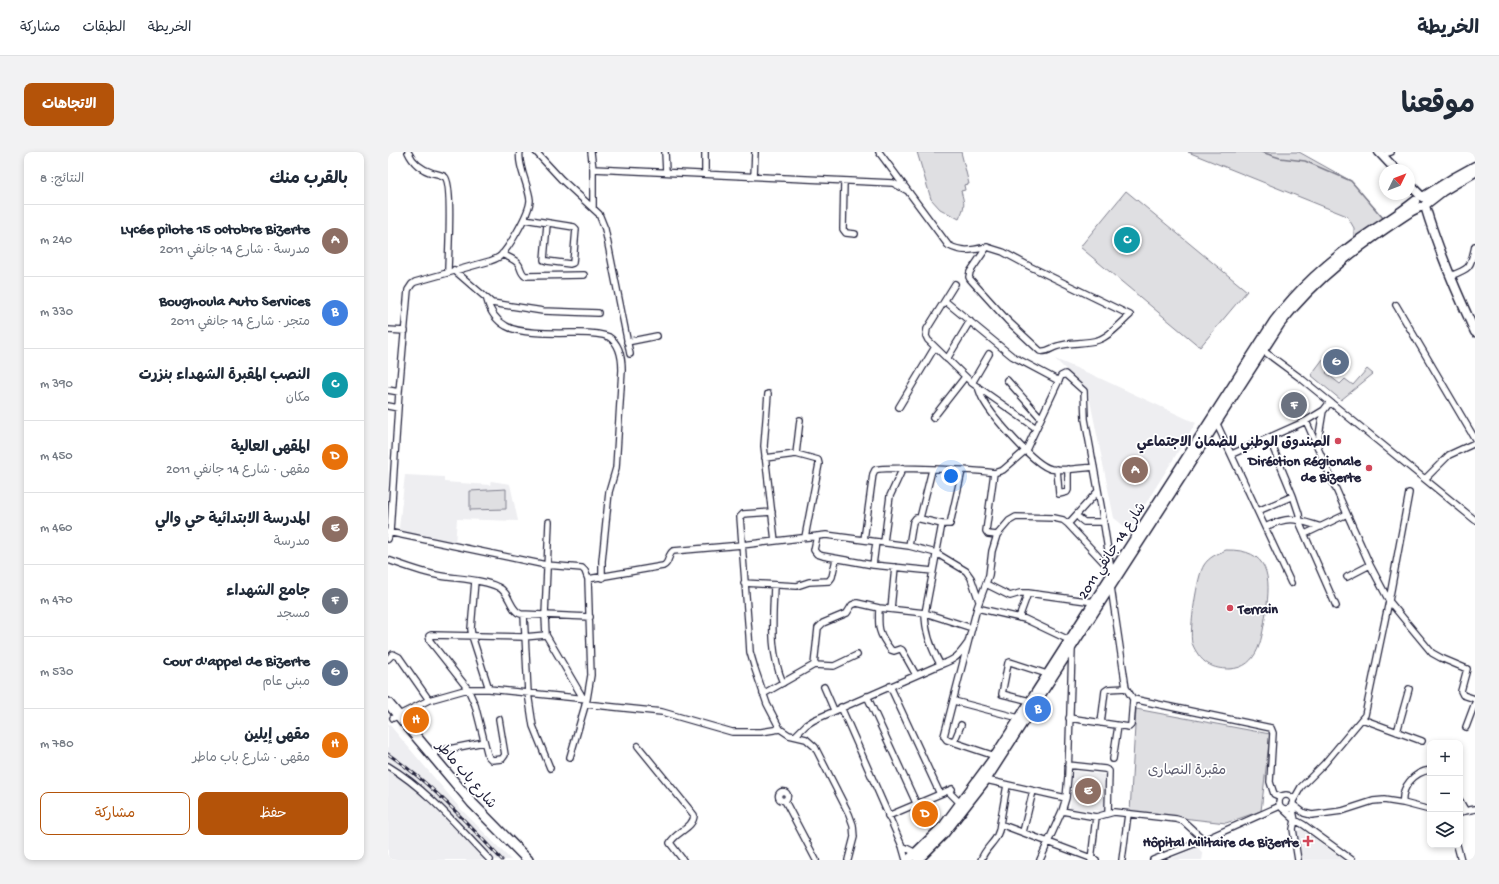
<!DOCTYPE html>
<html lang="ar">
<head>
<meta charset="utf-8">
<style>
	:root { --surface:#fff; --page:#f2f2f3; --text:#1f2937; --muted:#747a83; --line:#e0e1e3; --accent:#b45309 }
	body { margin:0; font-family:"Gochi Hand","Playpen Sans Arabic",sans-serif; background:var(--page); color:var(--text); direction:rtl }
	.controls { position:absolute; right:12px; bottom:12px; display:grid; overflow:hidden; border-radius:8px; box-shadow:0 2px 6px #0003 }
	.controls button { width:36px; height:36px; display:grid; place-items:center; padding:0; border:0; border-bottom:1px solid var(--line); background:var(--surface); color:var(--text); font:20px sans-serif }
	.compass { position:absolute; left:991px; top:12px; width:36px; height:36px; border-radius:50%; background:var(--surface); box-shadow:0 2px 6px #0003; rotate:47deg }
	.you { position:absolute; left:563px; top:324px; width:14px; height:14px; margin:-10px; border:3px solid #fff; border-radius:50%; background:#1a73e8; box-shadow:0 0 0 6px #1a73e833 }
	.badge { display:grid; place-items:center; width:26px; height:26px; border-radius:50%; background:var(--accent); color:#fff; font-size:13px; font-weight:700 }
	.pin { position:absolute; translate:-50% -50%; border:2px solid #fff; box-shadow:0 1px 4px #0006 }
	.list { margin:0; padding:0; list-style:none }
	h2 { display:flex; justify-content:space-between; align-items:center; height:52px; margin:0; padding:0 16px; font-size:17px }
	h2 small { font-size:13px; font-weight:400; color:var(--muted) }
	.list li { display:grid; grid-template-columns:26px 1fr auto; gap:12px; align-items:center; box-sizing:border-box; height:72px; padding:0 16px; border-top:1px solid var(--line) }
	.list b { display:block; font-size:15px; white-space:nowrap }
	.list p { margin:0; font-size:13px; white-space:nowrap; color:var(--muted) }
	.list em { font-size:13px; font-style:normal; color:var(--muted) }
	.actions { display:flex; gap:8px; padding:12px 16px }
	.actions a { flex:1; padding:9px 0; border:1px solid var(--accent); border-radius:8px; text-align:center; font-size:14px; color:var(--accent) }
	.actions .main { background:var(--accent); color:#fff }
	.icon { flex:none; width:22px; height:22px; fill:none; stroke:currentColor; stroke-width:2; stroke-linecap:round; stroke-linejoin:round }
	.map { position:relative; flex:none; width:1087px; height:708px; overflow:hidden; direction:ltr; border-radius:8px }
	header { display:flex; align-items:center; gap:24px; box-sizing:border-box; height:56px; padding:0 20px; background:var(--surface); border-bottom:1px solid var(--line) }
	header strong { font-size:19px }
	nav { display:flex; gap:22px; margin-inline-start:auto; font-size:14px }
	.intro { display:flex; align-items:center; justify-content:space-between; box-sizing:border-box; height:96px; padding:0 24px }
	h1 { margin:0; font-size:28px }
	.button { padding:10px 18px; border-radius:8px; background:var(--accent); color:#fff; font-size:14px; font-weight:700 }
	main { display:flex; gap:24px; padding:0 24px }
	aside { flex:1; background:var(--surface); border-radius:8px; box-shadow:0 2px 6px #0003 }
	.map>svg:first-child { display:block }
</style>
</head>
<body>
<header>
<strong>الخريطة</strong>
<nav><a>الخريطة</a><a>الطبقات</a><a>مشاركة</a></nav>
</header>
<div class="intro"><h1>موقعنا</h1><a class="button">الاتجاهات</a></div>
<main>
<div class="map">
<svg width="1087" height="708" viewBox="0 0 1087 708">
	<rect width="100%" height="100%" fill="#fff"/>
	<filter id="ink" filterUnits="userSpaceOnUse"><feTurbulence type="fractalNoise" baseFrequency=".025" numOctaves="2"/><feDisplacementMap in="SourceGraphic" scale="8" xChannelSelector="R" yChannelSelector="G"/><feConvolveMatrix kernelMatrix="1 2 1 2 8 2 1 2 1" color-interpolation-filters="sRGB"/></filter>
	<g filter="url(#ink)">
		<path fill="#eeeef1" d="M667 207 707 224 808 271 741 378 726 366 700 239Z
			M17 323 56 325V330L102 333 103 329 122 332 130 369 69 367 67 392 13 379 11 376Z
			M0 571 71 655 123 708H0Z
			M685 619 719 623 716 659 682 656Z
			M914 677 943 699 957 708H914L909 679Z
			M810 695 815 703 814 708H780Z"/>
		<path fill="#dfdfe2" stroke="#80808e" d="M529 0H573L581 32 576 33 577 38 573 39C577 53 577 54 571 67L552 57 543 47Z
			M800 0H911L963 29 995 66 966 87V76L959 64Z
			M738 39 859 139 812 195 692 95Z
			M935 207 943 215 938 221 952 232 957 227 965 233 979 217 985 222 953 248 923 223Z
			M118 337V357L82 358V339Z
			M838 398C882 397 883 425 878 460 874 484 872 516 841 517 834 517 826 516 820 512 813 508 807 499 804 491 801 479 809 423 816 413 821 405 829 402 838 398Z
			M748 557 882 582 873 659 838 671 742 660Z"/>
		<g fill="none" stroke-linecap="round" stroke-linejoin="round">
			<path stroke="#7a7a88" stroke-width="1.5" d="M873 0 892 6 917 9 963 29 995 66"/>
			<g stroke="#22223b" stroke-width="8">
				<path id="street" d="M20 0C25 11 34 18 45 21 49 22 54 23 57 25 65 33 60 105 60 120
					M148 0 173 27 211 62 217 77 242 202
					M203 0 205 17V56
					M277 0 278 20
					M317 0V21
					M491 0 560 93C574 101 585 98 599 95
					M994 3 1003 0
					M205 17 505 31 520 39
					M366 24 367 0
					M456 30 455 77 458 81 467 82
					M136 67 186 75 188 77 185 111 182 112 159 109 156 108 159 72
					M599 95 615 100 641 114 742 163C734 170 721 185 710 188 697 192 683 190 670 194 664 195 659 201 652 199L620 169 582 127 581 125 582 120Z
					M114 102C119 105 128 107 131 113 133 117 133 121 137 124L196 123
					M66 118 104 151 155 159 210 161
					M1062 124C1083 116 1082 116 1087 94
					M567 132 539 177 538 184 540 188 584 231 648 276
					M99 148C102 159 107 168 118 174 133 183 173 181 191 181 200 181 212 181 221 185 232 192 234 206 234 218L228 316 221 340 214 409V426
					M557 149 624 204 671 229
					M1008 153 1087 287
					M0 178 17 179
					M239 190 269 184
					M873 197 915 228 1087 368
					M559 207 582 169
					M619 228 653 266
					M584 231 601 202
					M590 235C592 240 593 245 596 249 605 265 646 313 663 317 673 319 695 316 706 315
					M0 238 11 240
					M380 242 376 294 387 389
					M0 254 10 256
					M511 255 547 195
					M545 266 577 225
					M918 269 959 362 982 413 1001 449 1044 501 1053 506 1079 517 1073 539 1075 543 1087 547
					M828 270 903 431
					M881 286 905 344 911 362 912 372 948 454
					M931 294V283L935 259
					M408 302 412 268
					M844 302 918 269 936 258 942 250
					M377 306 408 302 430 308 431 312 417 385
					M669 317 671 342 679 340 680 338V317
					M606 321 598 379 600 382 609 383
					M1037 327 1061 303 1087 291
					M870 359 905 344
					M384 360 355 362 352 365 361 483 362 500 367 517 379 552 392 577 401 583 418 587 427 595 461 662 465 673 466 685 460 708
					M532 366 544 318
					M691 366 696 370H716
					M161 370 157 464 158 483 195 546
					M680 372 710 339
					M877 375C903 363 907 367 933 375
					M0 380 158 413 194 416 197 419 200 427
					M917 382 959 362
					M429 384 426 398 429 402 435 404 485 413 545 419
					M0 387 2 380 11 240 20 138 24 132 27 130 102 109C105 108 108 107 111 105 120 98 142 60 142 48 141 35 129 12 132 0
					M476 388 485 322 487 318C495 314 594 318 606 321L615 318 638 298 673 224 677 222 696 239 697 267 713 354 723 417
					M496 390 502 344 515 316
					M521 394 525 370 528 366 554 372H562L574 319
					M0 408C17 414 35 421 53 424 71 427 93 427 110 435 122 440 122 459 133 462L202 465
					M485 413 488 390
					M959 425 982 413
					M87 429 83 477 84 484 101 537
					M356 431 409 434 421 430 441 429 444 425 448 407
					M598 432 622 444 632 441H640L706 450 708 451
					M386 433C385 468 381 498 395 531
					M723 435 738 536 745 547 883 576 885 581 882 630 886 642 893 645
					M491 456C490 476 490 481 503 498L506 499 512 497 514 498 528 523
					M589 456 637 467 681 488
					M503 457 507 415
					M136 463 140 541 145 574 162 616
					M631 466 640 441
					M0 507 5 502 11 505 41 548
					M552 512C543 496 537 479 537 461L554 372
					M426 513 430 476 435 471 459 461 464 453 469 451 491 456 537 461 584 476
					M502 534 552 642
					M436 535 446 558
					M375 542 426 513 446 514 469 503
					M479 544 529 653
					M566 549 631 566
					M642 549 614 542 620 511 622 510 659 522
					M197 552 274 560 344 580H373L392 577
					M453 555 514 694 518 708
					M5 566 41 548 80 537H101L199 547
					M681 566 741 575 743 573 745 547
					M111 567 117 603 114 607 104 608 100 604 87 553 80 537 42 489 41 484 43 483 136 485 158 483
					M974 567 1034 589
					M713 571 717 539 720 537 738 536
					M1078 575 1087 551
					M1009 580 1021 537
					M407 584 418 573 426 568 547 515C564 508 567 509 579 492
					M566 590 573 573
					M250 594 306 663C306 676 287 680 282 691L295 708
					M41 601 96 590
					M182 605 199 547 203 523 200 427 275 414C282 411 279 403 285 399L354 393 438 383 521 394 548 401 578 419 583 426 591 449
					M610 605 559 588 556 584 589 456 601 423 604 399 609 383 621 369 628 365 666 366 675 368 680 372 722 417
					M725 607 730 574
					M680 613 717 617 721 619 720 661
					M0 614C40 638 70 675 102 708
					M598 628 678 646
					M619 633 612 672 708 708
					M560 639 573 652
					M390.5 644a4.5 4.5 0 1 1 9 0a4.5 4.5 0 1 1-9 0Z
					M891 650a7 7 0 1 1 14 0a7 7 0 1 1-14 0Z
					M397 649 428 708
					M905 649 913 635 936 612 977 563 1001 449 1021 341
					M1072 649 1077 658
					M1015 651C1013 635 1026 620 1042 618
					M904 652 916 661 924 663 954 659 985 649 996 648 1015 651 1042 658
					M904 654 907 668 905 677 910 708
					M894 656 907 668 916 673 964 708
					M674 659 708 665 726 660 788 667 795 669 816 688
					M1072 660 1087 657
					M500 664 564 637
					M635 680 645 639
					M1069 693 1073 708
					M514 694 524 699 528 703
					M593 708C598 693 611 690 612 672
					M652 708 674 659 678 646 680 624 684 497
					M703 708 708 665
					M734 708 740 662
					M765 708 816 688 892 654"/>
			</g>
			<g stroke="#22223b" stroke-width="11">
				<path id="secondary" d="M991 0 1008 18
					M1021 32 1034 45
					M1035 45 1067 25 1087 14
					M1037 53 1055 39 1087 20
					M1037 54C1050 98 1068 139 1087 180
					M520 708 556 673 607 604 886 169C911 136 938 112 972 87 990 74 1010 63 1027 49
					M530 708 555 683 598 628 892 172C928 125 975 91 1024 59L1032 55"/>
			</g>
			<g stroke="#22223b" stroke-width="12">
				<path id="primary" d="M0 551 84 651 140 708"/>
			</g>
			<use href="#street" stroke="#fff" stroke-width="5.5"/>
			<use href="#secondary" stroke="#fff" stroke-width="8"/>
			<use href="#primary" stroke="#fff" stroke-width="9"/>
			<g stroke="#22223b" stroke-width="3">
				<path id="rail" d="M0 602C43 631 78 670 114 708"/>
			</g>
			<use href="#rail" stroke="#fff" stroke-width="1.5" stroke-dasharray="4.5" stroke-linecap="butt"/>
		</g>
	</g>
	<g fill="#d1495b" stroke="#fff" stroke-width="1.5">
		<circle cx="950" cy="289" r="4"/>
		<circle cx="981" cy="316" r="4"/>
		<circle cx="842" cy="456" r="4"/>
		<path d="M918 683h4v4h4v4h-4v4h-4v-4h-4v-4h4z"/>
	</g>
	<g text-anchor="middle" stroke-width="3.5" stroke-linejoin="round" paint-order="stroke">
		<g font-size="14" font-weight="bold" fill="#22223b" stroke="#fff" text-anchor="end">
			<text x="942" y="294">الصندوق الوطني للضمان الاجتماعي</text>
			<text x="973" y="313">Diréction Régionale<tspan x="973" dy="16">de Bizerte</tspan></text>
			<text x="850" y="461" text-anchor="start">Terrain</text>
			<text x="911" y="694">Hôpital Militaire de Bizerte</text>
		</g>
		<g font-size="14" fill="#22223b" stroke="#fff">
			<text transform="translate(723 398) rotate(-57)" y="5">شارع 14 جانفي 2011</text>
			<text transform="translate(79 622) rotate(49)" y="5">شارع باب ماطر</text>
		</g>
		<g font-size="14" fill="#5b5b6d" stroke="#fff">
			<text x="799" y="622">مقبرة النصارى</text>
		</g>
	</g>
</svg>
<div class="controls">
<button>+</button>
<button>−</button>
<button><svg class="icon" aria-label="layers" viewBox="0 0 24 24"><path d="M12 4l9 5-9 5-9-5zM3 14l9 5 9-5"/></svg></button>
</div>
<svg class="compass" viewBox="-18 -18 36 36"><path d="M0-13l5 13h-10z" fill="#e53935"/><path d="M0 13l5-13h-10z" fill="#747a83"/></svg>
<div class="you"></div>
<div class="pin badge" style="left:747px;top:318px;background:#8d6e63">A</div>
<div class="pin badge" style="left:650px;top:557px;background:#3f7fe0">B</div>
<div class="pin badge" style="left:739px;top:88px;background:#0f9aa8">C</div>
<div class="pin badge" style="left:537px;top:662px;background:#e8710a">D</div>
<div class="pin badge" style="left:700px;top:639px;background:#8d6e63">E</div>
<div class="pin badge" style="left:906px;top:253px;background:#6b7280">F</div>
<div class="pin badge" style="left:948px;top:210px;background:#5c6f8a">G</div>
<div class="pin badge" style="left:28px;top:568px;background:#e8710a">H</div>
</div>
<aside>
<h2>بالقرب منك<small>النتائج: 8</small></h2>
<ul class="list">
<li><span class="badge" style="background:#8d6e63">A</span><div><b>Lycée pilote 15 octobre Bizerte</b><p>مدرسة · شارع 14 جانفي 2011</p></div><em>240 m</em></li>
<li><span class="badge" style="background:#3f7fe0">B</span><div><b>Boughoula Auto Services</b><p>متجر · شارع 14 جانفي 2011</p></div><em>330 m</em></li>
<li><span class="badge" style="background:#0f9aa8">C</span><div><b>النصب المقبرة الشهداء بنزرت</b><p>مكان</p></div><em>390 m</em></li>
<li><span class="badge" style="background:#e8710a">D</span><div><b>المقهى العالية</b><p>مقهى · شارع 14 جانفي 2011</p></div><em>450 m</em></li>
<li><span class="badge" style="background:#8d6e63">E</span><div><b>المدرسة الابتدائية حي والي</b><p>مدرسة</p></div><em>460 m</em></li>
<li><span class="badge" style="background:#6b7280">F</span><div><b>جامع الشهداء</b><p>مسجد</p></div><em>470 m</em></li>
<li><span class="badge" style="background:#5c6f8a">G</span><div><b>Cour d'appel de Bizerte</b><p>مبنى عام</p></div><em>530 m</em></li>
<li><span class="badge" style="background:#e8710a">H</span><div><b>مقهى إيلين</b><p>مقهى · شارع باب ماطر</p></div><em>780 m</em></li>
</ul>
<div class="actions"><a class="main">حفظ</a><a>مشاركة</a></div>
</aside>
</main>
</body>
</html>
